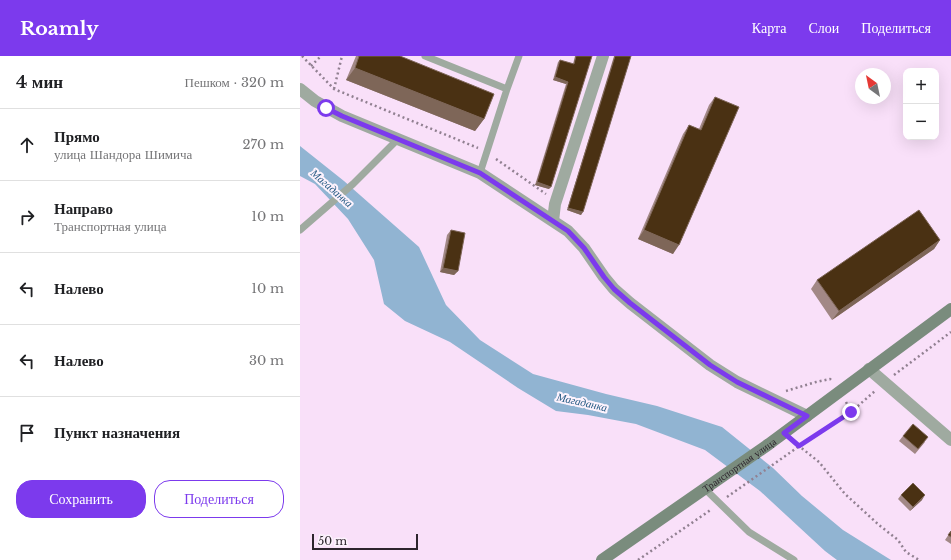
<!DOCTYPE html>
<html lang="ru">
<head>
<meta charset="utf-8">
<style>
	:root { --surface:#fff; --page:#f6f6f6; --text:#202124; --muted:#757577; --line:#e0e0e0; --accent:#7c3aed }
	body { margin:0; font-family:"Libre Baskerville",serif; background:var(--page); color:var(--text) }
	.controls { position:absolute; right:12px; top:12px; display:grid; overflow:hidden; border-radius:8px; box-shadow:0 4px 16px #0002 }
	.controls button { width:36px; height:36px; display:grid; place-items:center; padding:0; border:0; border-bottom:1px solid var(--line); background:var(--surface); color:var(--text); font:20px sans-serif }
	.compass { position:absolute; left:555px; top:12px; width:36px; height:36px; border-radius:50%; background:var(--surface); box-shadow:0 4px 16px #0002; rotate:327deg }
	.scale { position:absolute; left:12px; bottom:10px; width:106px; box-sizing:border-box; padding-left:4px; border:2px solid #2d242d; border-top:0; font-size:11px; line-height:14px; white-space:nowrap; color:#2d242d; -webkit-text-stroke:3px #fdf3fd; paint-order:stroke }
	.stop { position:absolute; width:12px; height:12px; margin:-9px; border:3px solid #7c3aed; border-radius:50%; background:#fff }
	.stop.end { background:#7c3aed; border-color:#fff; box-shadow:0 1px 4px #0008 }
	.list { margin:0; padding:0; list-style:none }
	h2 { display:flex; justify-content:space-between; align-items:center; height:52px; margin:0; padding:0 16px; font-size:17px }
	h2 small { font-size:13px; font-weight:400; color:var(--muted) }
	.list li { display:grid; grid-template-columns:26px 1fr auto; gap:12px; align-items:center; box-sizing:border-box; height:72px; padding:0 16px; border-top:1px solid var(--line) }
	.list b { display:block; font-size:15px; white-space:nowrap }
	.list p { margin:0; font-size:13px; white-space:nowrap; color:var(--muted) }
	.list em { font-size:13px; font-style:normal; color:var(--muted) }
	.actions { display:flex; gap:8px; padding:12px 16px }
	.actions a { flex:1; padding:9px 0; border:1px solid var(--accent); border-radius:16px; text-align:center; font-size:14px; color:var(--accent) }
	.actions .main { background:var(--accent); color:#fff }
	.icon { flex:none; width:22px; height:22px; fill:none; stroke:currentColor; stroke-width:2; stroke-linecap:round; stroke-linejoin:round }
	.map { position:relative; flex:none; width:651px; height:504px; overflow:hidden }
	header { display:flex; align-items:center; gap:24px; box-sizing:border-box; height:56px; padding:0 20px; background:var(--accent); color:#fff }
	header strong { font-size:19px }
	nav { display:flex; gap:22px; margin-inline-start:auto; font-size:14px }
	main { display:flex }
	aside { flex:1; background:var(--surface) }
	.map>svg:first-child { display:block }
</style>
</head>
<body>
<header>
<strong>Roamly</strong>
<nav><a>Карта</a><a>Слои</a><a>Поделиться</a></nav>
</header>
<main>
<aside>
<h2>4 мин<small>Пешком · 320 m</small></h2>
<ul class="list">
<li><svg class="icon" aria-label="ahead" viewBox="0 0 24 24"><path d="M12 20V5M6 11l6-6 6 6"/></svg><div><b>Прямо</b><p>улица Шандора Шимича</p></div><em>270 m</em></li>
<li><svg class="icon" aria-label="right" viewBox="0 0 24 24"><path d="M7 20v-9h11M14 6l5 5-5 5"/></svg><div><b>Направо</b><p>Транспортная улица</p></div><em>10 m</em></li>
<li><svg class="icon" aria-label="left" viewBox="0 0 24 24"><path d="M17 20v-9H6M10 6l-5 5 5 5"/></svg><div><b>Налево</b></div><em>10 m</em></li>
<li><svg class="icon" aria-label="left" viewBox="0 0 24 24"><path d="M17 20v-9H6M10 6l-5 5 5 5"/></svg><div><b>Налево</b></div><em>30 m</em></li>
<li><svg class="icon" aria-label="arrive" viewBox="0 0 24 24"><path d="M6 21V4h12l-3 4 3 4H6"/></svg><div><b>Пункт назначения</b></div></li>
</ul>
<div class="actions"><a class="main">Сохранить</a><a>Поделиться</a></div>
</aside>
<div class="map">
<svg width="651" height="504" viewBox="0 0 651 504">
	<rect width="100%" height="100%" fill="#f9e0f9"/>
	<path fill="#91b4d2" d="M0 90 44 125 119 191 146 249 180 284 233 318 306 338 357 350 422 371 473 412 502 440 543 474 591 504H537L525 495 460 435 405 394 336 368 288 359 256 355 218 332 150 286 105 265 84 248 74 204 48 163 15 128 0 120Z"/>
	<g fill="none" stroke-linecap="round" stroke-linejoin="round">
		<path stroke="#918091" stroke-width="2.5" stroke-dasharray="2 3" stroke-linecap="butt" d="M2 0 34 33 178 92
			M11 10 21 0
			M34 33 42 0
			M196 103 246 138
			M594 319 651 276
			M486 335 516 326 530 323 533 326
			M546 346 551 356 575 335
			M494 386 519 406 545 438 579 469 598 484 606 496 619 504
			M427 441 498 391 551 356
			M338 504 412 453"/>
		<path stroke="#9faaa0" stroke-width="7" d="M125 0 207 33 180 117
			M207 33 219 0
			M0 174 53 128 98 83
			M405 433 449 476 494 504"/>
		<path stroke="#9faaa0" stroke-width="12" d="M0 33 15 45 42 60 180 117 268 175 284 192 304 221 314 233 330 247 410 309 437 326 507 360
			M253 165 255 148 303 0
			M569 313 651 384"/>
		<path stroke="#7a8c7d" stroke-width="12" id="s1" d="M302 504 469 388 651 253"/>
	</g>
	<path fill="#a28886" d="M56 0H100L184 63 175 75 46 24Z
		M275 0H292L249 133 235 129 266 28 253 24 258 6 260 4 273 8Z
		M314 0H331L281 159 267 154Z
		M415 41 373 198 338 183 383 78 389 69 399 73 409 49Z
		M151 174 158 215 154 219 140 216 147 179Z
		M640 184 634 193 532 264 511 233 517 224Z
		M603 380 625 386 615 398 599 385Z
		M601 439 622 444 610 455 598 443Z
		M651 475V488L645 484Z"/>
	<path fill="#7e6658" d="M55 12 184 63 175 75 46 24Z
		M255 21 268 26 266 28 253 24Z
		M237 126 251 131 249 133 235 129Z
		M268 152 283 156 281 159 267 154Z
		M344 174 379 189 373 198 338 183Z
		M640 184 634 193 532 264 539 255Z
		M143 212 158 215 154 219 140 216Z
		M625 439 622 444 610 455 613 451Z"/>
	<path fill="#4a3113" stroke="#7e6658" d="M59 0H100L194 38 184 63 55 12Z
		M276 0H292L251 131 237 126 268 26 255 21 260 4 274 8Z
		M315 0H331L283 156 268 152Z
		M415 41 439 51 379 189 344 174 389 69 401 74Z
		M619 154 640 184 539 255 517 224Z
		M151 174 165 177 158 215 143 212Z
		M613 368 628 381 618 393 603 380Z
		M613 427 625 439 613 451 601 439Z
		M651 475V481L648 479Z"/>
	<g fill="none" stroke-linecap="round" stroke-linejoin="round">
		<path stroke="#7c3aed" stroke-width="5" d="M26 52 42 60 180 117 268 175 284 192 304 221 314 233 330 247 410 309 437 326 507 360 484 377 499 390 551 356"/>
	</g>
	<g text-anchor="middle" stroke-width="4" stroke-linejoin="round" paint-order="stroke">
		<g font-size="10" fill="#2d242d" stroke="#fdf3fd">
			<text dy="4" stroke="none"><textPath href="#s1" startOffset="167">Транспортная улица</textPath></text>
		</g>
		<g font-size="11" font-style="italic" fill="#265b84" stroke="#fdf3fd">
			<text transform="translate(32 132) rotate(41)" y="4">Магаданка</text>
			<text transform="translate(282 346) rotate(13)" y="4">Магаданка</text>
		</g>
	</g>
</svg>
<div class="controls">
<button>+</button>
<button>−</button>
</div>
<svg class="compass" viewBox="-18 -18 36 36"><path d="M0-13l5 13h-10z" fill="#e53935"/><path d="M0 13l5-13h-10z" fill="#757577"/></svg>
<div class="scale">50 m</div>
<div class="stop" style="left:26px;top:52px"></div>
<div class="stop end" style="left:551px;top:356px"></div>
</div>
</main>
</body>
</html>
